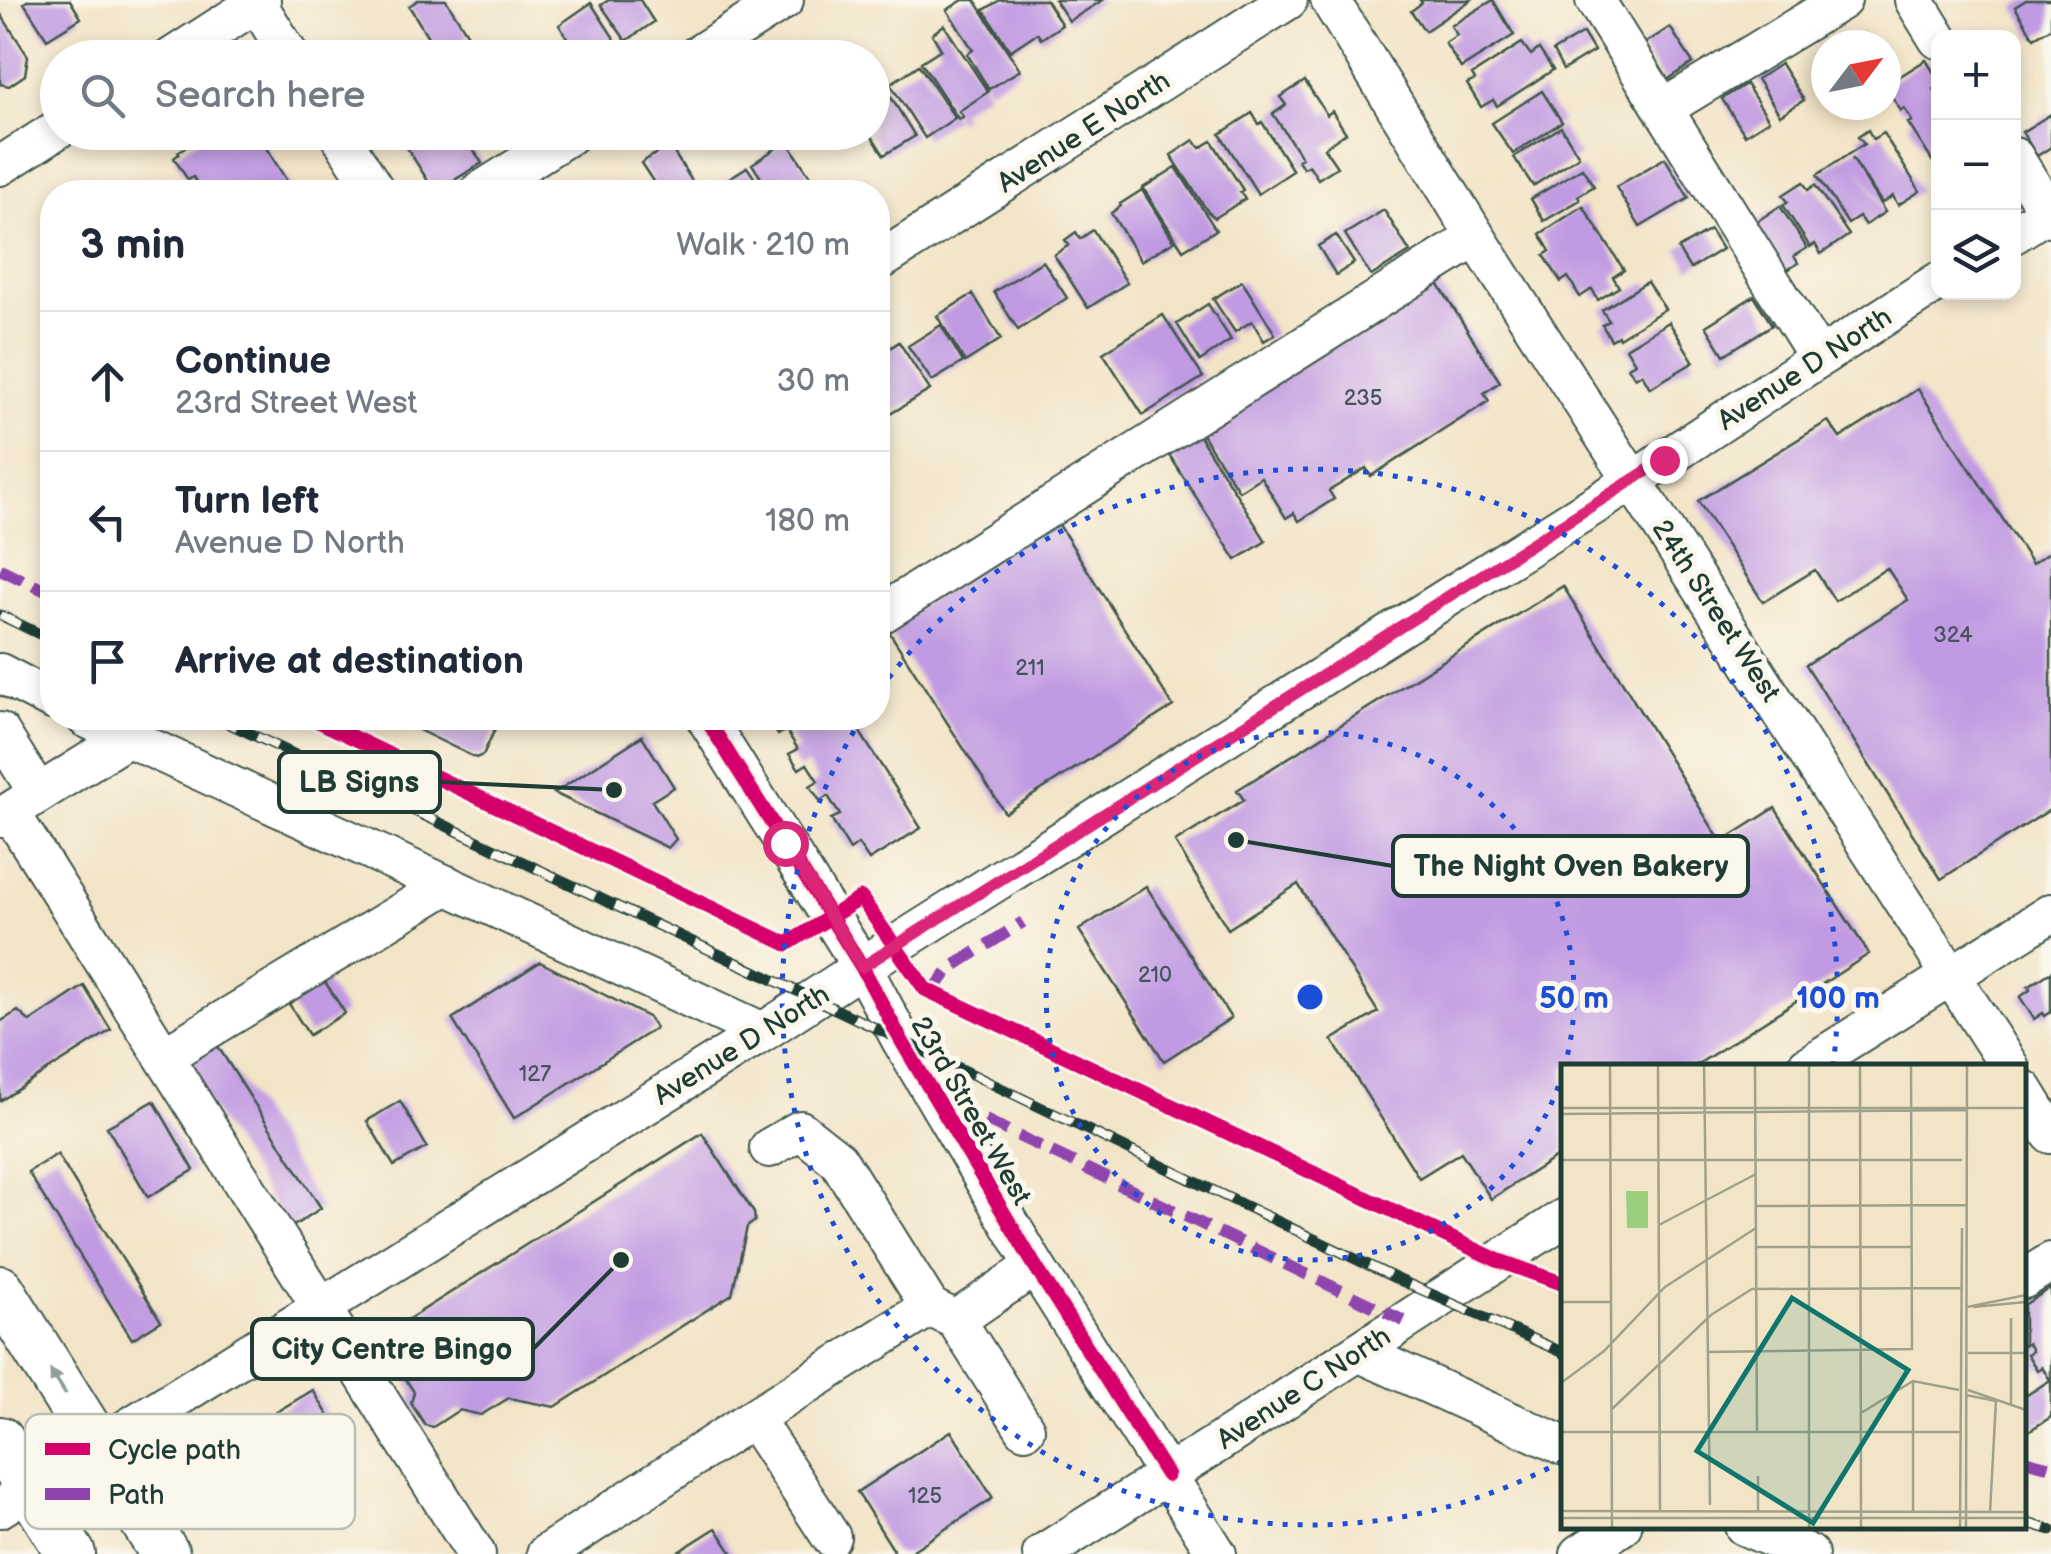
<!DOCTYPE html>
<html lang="en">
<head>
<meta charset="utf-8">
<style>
	:root { --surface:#fff; --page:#f2f2f3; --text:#1f2937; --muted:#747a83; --line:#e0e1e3 }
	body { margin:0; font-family:"Balsamiq Sans",sans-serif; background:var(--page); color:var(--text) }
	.controls { position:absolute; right:30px; top:30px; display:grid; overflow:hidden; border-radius:20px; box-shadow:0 5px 15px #0003 }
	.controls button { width:90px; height:90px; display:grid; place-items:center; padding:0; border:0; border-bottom:2px solid var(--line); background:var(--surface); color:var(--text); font:50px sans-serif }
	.compass { position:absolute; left:1811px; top:30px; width:90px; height:90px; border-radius:50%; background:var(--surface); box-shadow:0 5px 15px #0003; rotate:58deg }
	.stop { position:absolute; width:30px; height:30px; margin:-22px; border:8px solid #db2777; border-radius:50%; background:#fff }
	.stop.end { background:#db2777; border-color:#fff; box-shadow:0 2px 10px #0008 }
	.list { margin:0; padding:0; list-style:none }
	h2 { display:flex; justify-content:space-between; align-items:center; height:130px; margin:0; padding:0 40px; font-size:42px }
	h2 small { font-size:32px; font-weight:400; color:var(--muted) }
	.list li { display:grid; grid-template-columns:65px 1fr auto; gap:30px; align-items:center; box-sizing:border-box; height:140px; padding:0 40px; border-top:2px solid var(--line) }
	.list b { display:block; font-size:38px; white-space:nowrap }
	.list p { margin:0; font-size:32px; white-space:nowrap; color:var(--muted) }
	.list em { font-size:32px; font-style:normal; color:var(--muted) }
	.icon { flex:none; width:55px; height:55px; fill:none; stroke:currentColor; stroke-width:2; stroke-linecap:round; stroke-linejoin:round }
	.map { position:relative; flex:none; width:2051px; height:1554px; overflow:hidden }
	.search { position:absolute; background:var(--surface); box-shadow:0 5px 15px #0003; left:40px; top:40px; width:850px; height:110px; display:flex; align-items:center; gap:25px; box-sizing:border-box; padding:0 35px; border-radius:55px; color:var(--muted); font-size:38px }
	.panel { position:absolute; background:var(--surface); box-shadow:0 5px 15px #0003; left:40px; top:180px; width:850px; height:550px; border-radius:40px }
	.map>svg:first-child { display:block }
</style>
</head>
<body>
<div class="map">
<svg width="2051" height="1554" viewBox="0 0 2051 1554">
	<rect width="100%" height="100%" fill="#fbf7ec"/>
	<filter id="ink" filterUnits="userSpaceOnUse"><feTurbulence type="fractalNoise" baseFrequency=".01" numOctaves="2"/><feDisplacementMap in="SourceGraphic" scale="20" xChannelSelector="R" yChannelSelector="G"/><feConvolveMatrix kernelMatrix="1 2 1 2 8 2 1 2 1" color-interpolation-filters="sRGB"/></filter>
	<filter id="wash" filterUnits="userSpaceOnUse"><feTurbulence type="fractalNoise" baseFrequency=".0048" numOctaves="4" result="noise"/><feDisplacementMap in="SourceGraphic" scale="40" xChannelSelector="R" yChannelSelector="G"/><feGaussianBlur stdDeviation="2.25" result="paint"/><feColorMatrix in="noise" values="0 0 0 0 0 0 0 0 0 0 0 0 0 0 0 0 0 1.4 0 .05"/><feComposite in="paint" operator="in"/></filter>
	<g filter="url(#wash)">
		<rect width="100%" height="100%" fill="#f2e4c7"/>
		<g id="blocks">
			<path fill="#c09ae2" d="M29 0H70L81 18 47 39 24 3Z
				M418 0H446L469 36 439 55 409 6Z
				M609 0H640L654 22 626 41 601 5Z
				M963 0H975L1020 70 989 89 967 54 973 50 947 10Z
				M1000 0H1046L1062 25 1041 39 1037 33 1010 51 984 10Z
				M1055 0H1103L1069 21Z
				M1420 0H1471L1425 31 1411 11 1422 3Z
				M1493 0 1514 35 1461 68 1445 43 1457 35 1451 26Z
				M2026 0H2051V28L2034 38 2015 7Z
				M591 3 619 46 602 58H580L559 25Z
				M0 13 28 56 25 75 9 86 0 84Z
				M944 25 988 92 959 111 963 117 959 120 921 62 941 49 932 34Z
				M1670 27 1693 63 1664 82 1641 46Z
				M1583 33 1594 51 1563 70 1553 51Z
				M1522 43 1531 55 1539 49 1553 70 1497 106 1493 100 1481 107 1467 84 1475 80 1472 75Z
				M1926 60 1938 79V86L1934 89 1938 96V170L1908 123 1912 121 1904 108 1901 111 1886 87V85Z
				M1781 64 1804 100 1780 115 1757 79Z
				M919 65 955 118 925 138 890 84Z
				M1305 81 1327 115 1332 111 1346 133 1324 148 1337 167 1318 179 1309 165 1303 168 1298 160 1302 158 1273 114 1286 105 1280 97Z
				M1746 84 1769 120 1745 135 1722 99Z
				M884 86 915 136 884 155 869 132H872V93Z
				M1542 91 1562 122 1513 154 1492 123Z
				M1252 113 1259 124 1262 122 1293 171 1258 194 1220 134Z
				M2051 114V147L2037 156 2022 132Z
				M1561 127 1579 156 1533 186 1514 157Z
				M1868 130 1873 139 1883 133 1920 191 1898 205 1893 196 1882 203 1852 158 1885 212 1865 225 1859 217 1848 224 1817 175 1864 144 1858 137Z
				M209 132H256L294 192H203L193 177 188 180 174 158 179 154 178 152Z
				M397 132H462L482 163 435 192Z
				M666 132H702L677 149Z
				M1194 140 1200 148 1212 141 1243 190 1240 192 1245 199 1215 218 1208 212 1171 155Z
				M787 141 817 187 809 192H770L752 164Z
				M669 145 699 192H660L641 163Z
				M1665 158 1689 198 1640 227 1616 187Z
				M747 167 764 192H707Z
				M1176 167 1216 230 1183 250 1143 188Z
				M1582 168 1594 186 1578 196 1580 200 1544 221 1531 199Z
				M1803 182 1808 190 1815 185 1849 235 1821 254 1815 244 1810 247 1783 205 1788 202 1783 195Z
				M1142 190 1174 241 1141 261 1111 213 1121 206 1120 204Z
				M1583 206 1624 270 1613 277 1619 287 1598 300 1592 289 1580 297 1568 277 1561 282 1544 255 1550 251 1540 234Z
				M1780 206 1807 248 1794 256 1798 263 1783 273 1750 226Z
				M1384 210 1410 252 1371 276 1345 234Z
				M1093 230 1127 283 1088 308 1054 255 1069 245 1065 240 1076 232 1080 239Z
				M1710 230 1722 249 1690 269 1678 249Z
				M1336 235 1354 263 1336 275 1318 246Z
				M1043 261 1067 298 1018 330 994 292Z
				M1432 274 1500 382 1484 393 1489 401 1371 476 1366 468 1329 491 1334 499 1299 521 1294 513 1286 518 1261 477 1239 491 1196 425Z
				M1242 281 1275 334 1264 341 1252 321 1235 332 1213 299Z
				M1647 282 1665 309 1619 338 1618 336 1611 340 1602 325 1609 321 1602 310Z
				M973 294 1001 339 965 362 937 316Z
				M1754 296 1772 325 1724 355 1706 326Z
				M1208 304 1231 340 1200 361 1177 324Z
				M1163 315 1203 377 1143 415 1103 353Z
				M1669 322 1694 362 1650 388 1642 374 1635 378 1628 367 1635 363 1626 348Z
				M941 325 963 362 932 381 908 346Z
				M899 342 930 390 890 414 878 394V356Z
				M1918 389 2032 564 2051 551V809L1941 879 1806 665 1908 600 1887 568 1835 601 1815 570 1763 602 1698 501 1828 421 1840 438Z
				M1193 426 1266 541 1236 560 1163 445Z
				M1056 520 1173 706 1005 813 886 627Z
				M1563 586 1721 842 1775 808 1869 954 1695 1066H1564V1152L1491 1199 1461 1152 1419 1178 1332 1040 1378 1012 1298 884 1228 929 1175 842 1244 800 1237 790Z
				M394 718H500L483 755 476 758Z
				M774 718H851L921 828 869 860 858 844 850 850 831 819 840 815 828 796 820 801 810 786 818 781 807 764 799 769 789 754 798 749 786 730 778 735 769 720Z
				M642 736 674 787 652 801 676 839 668 848 554 793Z
				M1146 886 1231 1018 1164 1061 1079 930Z
				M540 962 648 1017 656 1028 514 1118 452 1019Z
				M2051 972V1012L2045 1016 2043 1013 2034 1019 2020 997 2030 990 2028 987Z
				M322 977 345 1013 309 1035 286 999Z
				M84 986 111 1030 0 1101V1022L18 1011 30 1022Z
				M217 1045 321 1208 289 1229 184 1066Z
				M154 1101 194 1170 148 1197 107 1127Z
				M400 1101 427 1147 394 1166 367 1121Z
				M702 1133 754 1213 755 1221 747 1227 732 1294 555 1407 509 1398 481 1415 459 1410 433 1427 425 1425 411 1403 414 1392 379 1338Z
				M57 1154 161 1321 132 1339 28 1172Z
				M2051 1288V1417L2027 1432 2024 1427V1397L2050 1380 2042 1367 2037 1370 2027 1354 2032 1351 2028 1343 2024 1345V1305Z
				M313 1390 356 1461 290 1501 246 1430Z
				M951 1431 993 1498 907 1554H896L857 1492Z
				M716 1528 733 1554H675Z"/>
		</g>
	</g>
	<g filter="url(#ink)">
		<use href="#blocks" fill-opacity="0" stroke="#3f564a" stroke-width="2.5"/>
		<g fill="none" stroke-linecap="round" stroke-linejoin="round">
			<g stroke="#3f564a" stroke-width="42">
				<path id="minor" d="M255 0 291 58
					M1330 0 1476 237 2009 1066
					M1595 0 1819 358
					M1914 0 1938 39
					M171 58 261 0
					M693 58 784 0
					M1664 108 1842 0
					M338 132 376 192
					M2014 157 2051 217
					M0 166 58 129
					M479 192 574 132
					M2014 234 2051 210
					M878 262 1288 0
					M878 616 1476 237
					M0 673 52 700
					M86 718 763 1032
					M706 718 862 967 901 1040 1035 1266 1217 1554
					M0 732 38 793
					M10 812 476 1554
					M0 818 127 738
					M164 1056 447 885
					M1807 1066 2051 913
					M2024 1090 2051 1134
					M769 1148 800 1130 838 1160 930 1307
					M2024 1279 2051 1262
					M956 1320 1025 1429
					M1358 1352 1564 1446
					M753 1418 831 1537
					M0 1508 763 1032 894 946 1634 480 1819 358 1938 282
					M1744 1526 1809 1554
					M546 1554 753 1418 930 1307 956 1320 1035 1266
					M1042 1554 1221 1441 1564 1218
					M1580 1554 1622 1526"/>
			</g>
			<g stroke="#3f564a" stroke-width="52">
				<path id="major" d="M0 1290 165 1554
					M0 1441 71 1554"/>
			</g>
			<use href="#minor" stroke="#fff" stroke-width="38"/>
			<use href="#major" stroke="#fff" stroke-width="48"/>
			<g stroke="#1f3d34" stroke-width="11">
				<path id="rail" d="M0 615 52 640
					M217 718 901 1040 1395 1278 1564 1353
					M2024 1522 2051 1530"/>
			</g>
			<use href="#rail" stroke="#fbf7ec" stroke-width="8" stroke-dasharray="22" stroke-linecap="butt"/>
			<path stroke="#8e44ad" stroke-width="12" stroke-dasharray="25 12" stroke-linecap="butt" d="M0 569 52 594
				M932 993 949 969 1023 922
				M948 1119H983L1404 1321
				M2024 1460 2051 1467"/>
			<g stroke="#fbf7ec" stroke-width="21">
				<path id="cycleway" d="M312 718 787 944 861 898 925 989 1497 1260 1564 1284
					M706 718 862 967 901 1040 1035 1266 1167 1475"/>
			</g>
			<use href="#cycleway" stroke="#d6006c" stroke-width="15"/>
		</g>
		<defs><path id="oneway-solid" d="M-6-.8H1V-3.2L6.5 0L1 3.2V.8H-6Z" transform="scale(2.5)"/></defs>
		<use fill="#8f9e9a" href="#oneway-solid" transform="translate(58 1382) rotate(-122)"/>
	</g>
	<g fill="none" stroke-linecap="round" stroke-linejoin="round" filter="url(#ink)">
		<path stroke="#db2777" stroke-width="12" d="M785 843 862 967 1664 460"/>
	</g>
	<g fill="none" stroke="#1d4ed8" stroke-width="5" stroke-dasharray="5 10">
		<path d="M1563 1072A264 264 0 1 1 1565 1065"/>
		<path d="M1562 1461A528 528 0 0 1 860 721M880 690A528 528 0 0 1 1833 1066"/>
	</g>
	<g text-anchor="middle" stroke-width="10" stroke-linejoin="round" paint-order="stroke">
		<g font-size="22" fill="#475460">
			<text x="1363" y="405">235</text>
			<text x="1953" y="642">324</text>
			<text x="1030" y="675">211</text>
			<text x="1155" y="982">210</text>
			<text x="535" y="1081">127</text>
			<text x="925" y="1503">125</text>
		</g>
		<g font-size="28" fill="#1f3d34" stroke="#fbf7ec">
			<text transform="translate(1083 131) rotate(-33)" y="10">Avenue E North</text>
			<text transform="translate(1804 368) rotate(-33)" y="10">Avenue D North</text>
			<text transform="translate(1717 610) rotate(57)" y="10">24th Street West</text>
			<text transform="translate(741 1044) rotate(-32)" y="10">Avenue D North</text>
			<text transform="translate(972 1110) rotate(60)" y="10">23rd Street West</text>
			<text transform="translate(1303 1387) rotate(-33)" y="10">Avenue C North</text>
		</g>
	</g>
	<g transform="translate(1561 1064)">
		<rect width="465" height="465" fill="#f2e4c7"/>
		<path d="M65 127H87V164H66Z" fill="#9acf80"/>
		<path fill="none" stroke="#9ea18c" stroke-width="2.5" d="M49 0 51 465M97 0 99 447M143 0 149 441M194 0 196 367M248 0V465M299 0 300 465M0 44H465M0 50 405 46M0 96H401M195 142 406 141M98 161 195 110M195 183H351M0 238H50M406 243 465 231M412 243 465 238M450 254V341M147 288 351 285 350 0M407 289H465M352 317V447M0 319 43 287 104 223 195 164M407 326 465 346M405 331 435 337M51 345 150 251 191 225 401 224M300 349 352 317 398 326M0 368H399M197 412V447M0 447 465 448M429 448 435 337M0 454H465M399 465 401 164M405 465 406 0"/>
		<path fill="#0f766e" fill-opacity="0.15" stroke="#0f766e" stroke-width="5" d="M231 234 347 306 252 459 136 387Z"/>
		<rect width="465" height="465" fill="none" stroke="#1f3d34" stroke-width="5"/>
	</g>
	<rect x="25" y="1414" width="330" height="115" rx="15" fill="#fbf7ec" stroke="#b9bfb5" stroke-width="2.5"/>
	<rect x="45" y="1443" width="45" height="12" fill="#d6006c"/>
	<rect x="45" y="1488" width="45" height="12" fill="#8e44ad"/>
	<g font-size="28" fill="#1f3d34">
		<text x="108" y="1459">Cycle path</text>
		<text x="108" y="1504">Path</text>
	</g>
	<circle cx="1310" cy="997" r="15" fill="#1d4ed8" stroke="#fbf7ec" stroke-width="5"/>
	<g font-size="30" text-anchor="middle" font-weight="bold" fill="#1d4ed8" stroke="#fbf7ec" stroke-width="10" stroke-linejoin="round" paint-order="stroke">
		<text x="1574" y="1008">50 m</text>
		<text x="1838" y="1008">100 m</text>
	</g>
	<path fill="none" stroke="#1f3d34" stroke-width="4" d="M614 790L440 782M1236 840L1393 866M621 1260L533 1349"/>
	<g fill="#1f3d34" stroke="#fbf7ec" stroke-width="4">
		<circle cx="614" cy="790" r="10"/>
		<circle cx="1236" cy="840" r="10"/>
		<circle cx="621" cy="1260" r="10"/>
	</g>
	<g fill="#fbf7ec" stroke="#1f3d34" stroke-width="4">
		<rect x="279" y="752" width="161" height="60" rx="10"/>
		<rect x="1393" y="836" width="355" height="60" rx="10"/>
		<rect x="252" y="1319" width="281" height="60" rx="10"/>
	</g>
	<g font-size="30" text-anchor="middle" font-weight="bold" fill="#1f3d34">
		<text x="359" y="792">LB Signs</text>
		<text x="1571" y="876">The Night Oven Bakery</text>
		<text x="392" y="1359">City Centre Bingo</text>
	</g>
</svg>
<div class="controls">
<button>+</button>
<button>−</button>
<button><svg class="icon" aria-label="layers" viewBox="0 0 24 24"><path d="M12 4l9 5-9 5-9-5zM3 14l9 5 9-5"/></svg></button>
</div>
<svg class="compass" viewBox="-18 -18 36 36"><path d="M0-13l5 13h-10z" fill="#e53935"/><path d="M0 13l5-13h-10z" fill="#747a83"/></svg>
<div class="stop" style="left:785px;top:843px"></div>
<div class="stop end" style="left:1664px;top:460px"></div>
<div class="search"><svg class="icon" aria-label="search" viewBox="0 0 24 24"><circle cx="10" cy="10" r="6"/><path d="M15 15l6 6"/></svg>Search here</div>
<section class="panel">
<h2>3 min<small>Walk · 210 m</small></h2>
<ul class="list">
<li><svg class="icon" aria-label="ahead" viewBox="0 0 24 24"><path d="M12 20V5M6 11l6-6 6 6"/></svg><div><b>Continue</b><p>23rd Street West</p></div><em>30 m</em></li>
<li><svg class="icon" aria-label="left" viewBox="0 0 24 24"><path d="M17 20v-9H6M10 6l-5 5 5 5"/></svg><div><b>Turn left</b><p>Avenue D North</p></div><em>180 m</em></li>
<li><svg class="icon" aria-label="arrive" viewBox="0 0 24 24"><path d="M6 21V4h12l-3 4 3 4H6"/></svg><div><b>Arrive at destination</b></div></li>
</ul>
</section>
</div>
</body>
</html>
